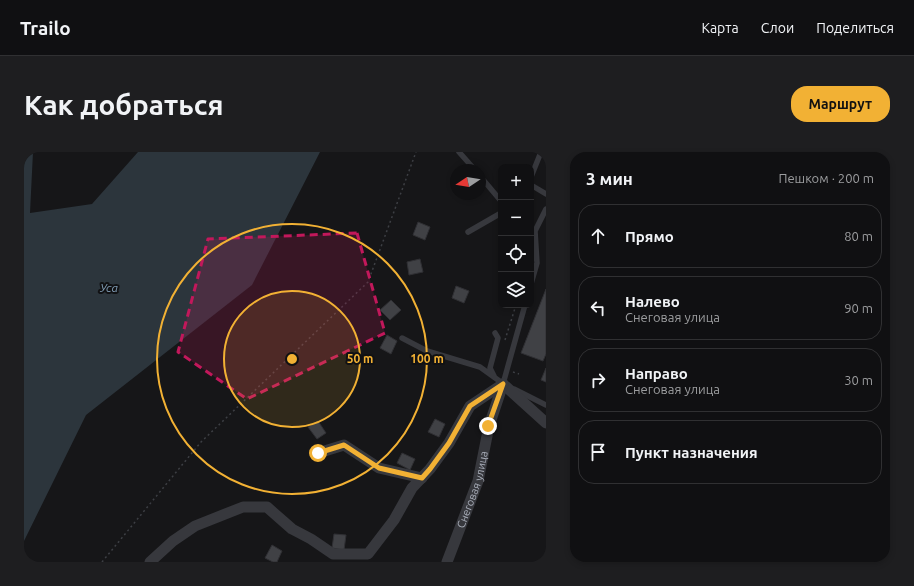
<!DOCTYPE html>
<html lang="ru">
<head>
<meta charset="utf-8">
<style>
	:root { --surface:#101012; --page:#1e1e20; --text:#f1f3f6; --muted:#9c9d9f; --line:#303032; --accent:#f2b134 }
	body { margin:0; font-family:Ubuntu,sans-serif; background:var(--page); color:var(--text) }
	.controls { position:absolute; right:12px; top:12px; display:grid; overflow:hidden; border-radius:8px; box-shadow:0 2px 6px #0003 }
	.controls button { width:36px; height:36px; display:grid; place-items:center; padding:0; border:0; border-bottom:1px solid var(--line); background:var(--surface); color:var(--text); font:20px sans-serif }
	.compass { position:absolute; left:426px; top:12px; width:36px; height:36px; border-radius:50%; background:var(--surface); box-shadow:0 2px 6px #0003; rotate:258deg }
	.stop { position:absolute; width:12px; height:12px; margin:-9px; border:3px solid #f2b134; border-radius:50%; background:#fff }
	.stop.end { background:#f2b134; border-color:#fff; box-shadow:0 1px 4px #0008 }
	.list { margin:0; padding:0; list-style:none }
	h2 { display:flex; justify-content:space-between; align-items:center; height:52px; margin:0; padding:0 16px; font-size:17px }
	h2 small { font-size:13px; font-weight:400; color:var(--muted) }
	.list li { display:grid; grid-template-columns:26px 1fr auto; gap:12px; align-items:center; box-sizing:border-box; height:64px; margin:0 8px 8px; padding:0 8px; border:1px solid var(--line); border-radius:16px }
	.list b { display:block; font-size:15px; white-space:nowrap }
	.list p { margin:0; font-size:13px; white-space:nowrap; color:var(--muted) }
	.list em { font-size:13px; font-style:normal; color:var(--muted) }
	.icon { flex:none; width:22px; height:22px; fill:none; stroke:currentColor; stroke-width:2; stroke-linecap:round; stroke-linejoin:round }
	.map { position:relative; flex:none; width:522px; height:410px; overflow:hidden; border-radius:16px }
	header { display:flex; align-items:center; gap:24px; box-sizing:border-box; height:56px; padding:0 20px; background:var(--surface); border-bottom:1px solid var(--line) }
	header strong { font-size:19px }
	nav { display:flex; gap:22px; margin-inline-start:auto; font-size:14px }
	.intro { display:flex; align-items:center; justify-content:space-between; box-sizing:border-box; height:96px; padding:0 24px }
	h1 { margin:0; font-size:28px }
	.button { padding:10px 18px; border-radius:16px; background:var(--accent); color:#111; font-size:14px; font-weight:700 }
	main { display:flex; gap:24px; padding:0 24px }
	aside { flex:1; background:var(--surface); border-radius:16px; box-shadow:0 2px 6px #0003 }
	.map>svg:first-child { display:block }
</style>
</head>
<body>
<header>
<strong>Trailo</strong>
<nav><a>Карта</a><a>Слои</a><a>Поделиться</a></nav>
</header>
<div class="intro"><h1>Как добраться</h1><a class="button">Маршрут</a></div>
<main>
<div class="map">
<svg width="522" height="410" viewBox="0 0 522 410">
	<rect width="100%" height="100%" fill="#161618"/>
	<path fill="#2c353c" d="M0 0H9L6 61 68 52 114 0H296L228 133 62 263 0 389Z"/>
	<path fill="#404145" stroke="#303034" d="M394 70 406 75 401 88 389 83Z
		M396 107 399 120 385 123 383 110Z
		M432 134 445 139 440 151 428 146Z
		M522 137V202L519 209 497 201Z
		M367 148 377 158 366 168 356 158Z
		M363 183 373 189 367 202 356 196Z
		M522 216V230L517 228Z
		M411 267 421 272 415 285 404 280Z
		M294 269 302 281 293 287 284 275Z
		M378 301 391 307 386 318 373 311Z
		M310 382 322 383 320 398 308 396Z
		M248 393 258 399 253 410H249L241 406Z"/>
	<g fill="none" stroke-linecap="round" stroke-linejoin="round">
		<path stroke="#3d3f44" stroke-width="1.5" stroke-dasharray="2 3" stroke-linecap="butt" d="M481 188 492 153
			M489 220 495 222
			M78 410 177 290 344 130 392 0"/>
		<path stroke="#37383d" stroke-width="5.5" d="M435 0 451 18
			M456 24 477 49
			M507 25 517 0
			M507 33 522 42
			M444 80 477 61
			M507 98 511 107
			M507 132 513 111 511 79 522 57
			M378 186 403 199 456 215 481 233
			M470 224 466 216 474 186 471 181
			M479 232 501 153
			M490 237 522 253"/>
		<g stroke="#37383d" stroke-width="11">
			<path d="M479 232 522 271"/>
			<path d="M294 301 320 293 355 316 398 326"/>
			<path d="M126 410 149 389 171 374 219 355H243L268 377 287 387 309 402H344L370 368 388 336 406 317 425 291 446 254 479 232"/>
			<path id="s1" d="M423 410 454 329 465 274 479 232"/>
		</g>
	</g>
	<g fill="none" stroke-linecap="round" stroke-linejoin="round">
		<path stroke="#f2b134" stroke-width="5" d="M294 301 320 293 355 316 398 326 406 317 425 291 446 254 479 232 464 274"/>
	</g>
	<path fill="#c2185b" fill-opacity="0.2" stroke="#c2185b" stroke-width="3" stroke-dasharray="8 5" stroke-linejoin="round" d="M333 81 361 181 223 247 154 200 184 87Z"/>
	<circle cx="268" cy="207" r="68" fill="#f2b134" fill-opacity=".12"/>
	<g fill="none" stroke="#f2b134" stroke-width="2">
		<circle cx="268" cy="207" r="68"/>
		<circle cx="268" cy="207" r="135"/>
	</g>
	<g text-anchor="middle" stroke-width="4" stroke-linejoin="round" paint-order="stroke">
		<g font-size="11" fill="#a8adb8" stroke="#111113">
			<text dy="4" stroke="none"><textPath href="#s1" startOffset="77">Снеговая улица</textPath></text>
		</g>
		<g font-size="12" font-style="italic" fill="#7f9bb3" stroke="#111113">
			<text x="85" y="140">Уса</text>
		</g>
	</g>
	<circle cx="268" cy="207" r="6" fill="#f2b134" stroke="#111113" stroke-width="2"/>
	<g font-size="12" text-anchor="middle" font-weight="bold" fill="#f2b134" stroke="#111113" stroke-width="4" stroke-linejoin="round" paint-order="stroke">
		<text x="336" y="211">50 m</text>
		<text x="403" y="211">100 m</text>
	</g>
</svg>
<div class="controls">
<button>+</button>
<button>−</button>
<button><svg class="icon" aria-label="locate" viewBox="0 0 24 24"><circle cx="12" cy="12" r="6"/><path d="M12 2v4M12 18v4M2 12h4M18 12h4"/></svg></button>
<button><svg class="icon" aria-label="layers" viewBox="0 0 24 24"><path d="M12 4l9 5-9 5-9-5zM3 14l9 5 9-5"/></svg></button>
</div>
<svg class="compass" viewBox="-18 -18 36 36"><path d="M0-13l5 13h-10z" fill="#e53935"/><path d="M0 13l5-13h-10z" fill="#9c9d9f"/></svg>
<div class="stop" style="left:294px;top:301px"></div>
<div class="stop end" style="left:464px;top:274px"></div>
</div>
<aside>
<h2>3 мин<small>Пешком · 200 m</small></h2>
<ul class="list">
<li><svg class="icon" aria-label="ahead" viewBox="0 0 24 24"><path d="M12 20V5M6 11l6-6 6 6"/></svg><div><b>Прямо</b></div><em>80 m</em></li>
<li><svg class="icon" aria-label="left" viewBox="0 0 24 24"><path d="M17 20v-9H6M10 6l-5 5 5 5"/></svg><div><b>Налево</b><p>Снеговая улица</p></div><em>90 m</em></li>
<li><svg class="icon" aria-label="right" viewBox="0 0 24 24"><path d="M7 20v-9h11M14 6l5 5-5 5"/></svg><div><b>Направо</b><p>Снеговая улица</p></div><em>30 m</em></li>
<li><svg class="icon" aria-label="arrive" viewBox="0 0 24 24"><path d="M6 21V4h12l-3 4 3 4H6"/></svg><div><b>Пункт назначения</b></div></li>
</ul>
</aside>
</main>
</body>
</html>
